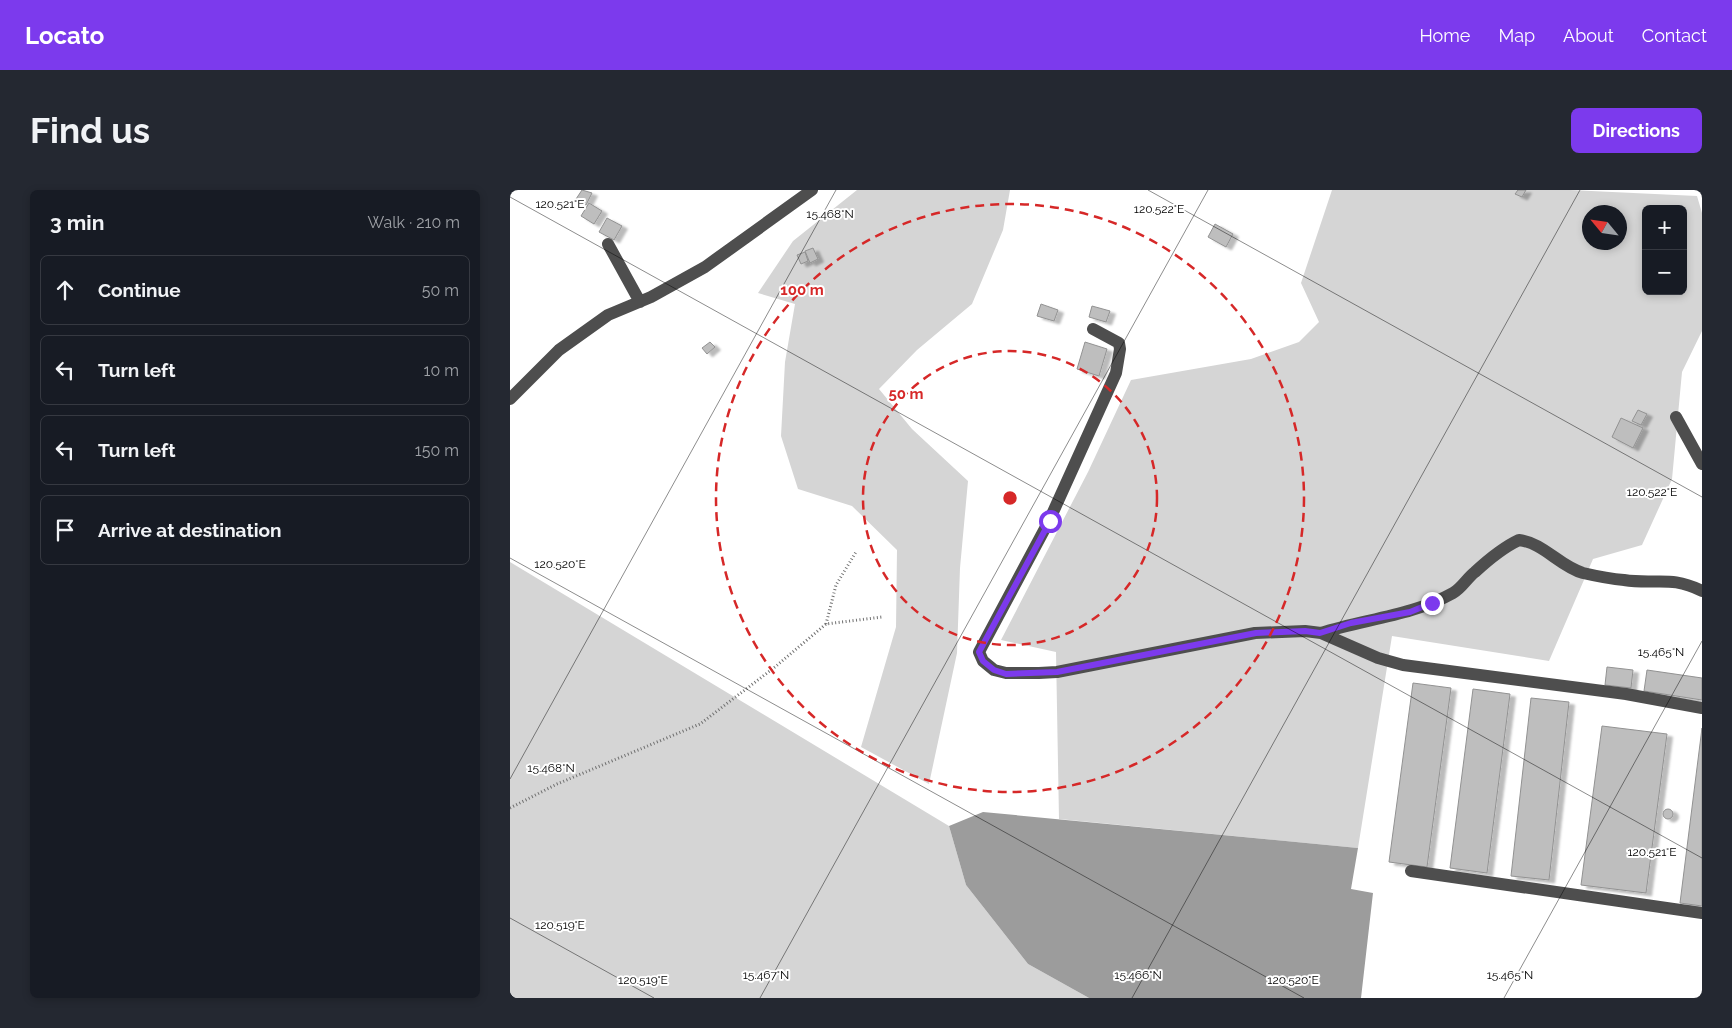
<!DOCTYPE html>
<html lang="en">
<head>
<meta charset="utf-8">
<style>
	:root { --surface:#171b24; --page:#242831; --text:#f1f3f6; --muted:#9ea1a6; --line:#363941; --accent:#7c3aed }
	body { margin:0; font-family:Raleway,sans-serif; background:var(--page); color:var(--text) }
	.controls { position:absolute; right:15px; top:15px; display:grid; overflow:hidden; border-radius:8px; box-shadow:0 2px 8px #0003 }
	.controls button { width:45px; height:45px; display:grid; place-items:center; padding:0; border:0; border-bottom:1px solid var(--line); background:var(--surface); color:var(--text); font:25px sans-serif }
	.compass { position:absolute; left:1072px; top:15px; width:45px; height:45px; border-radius:50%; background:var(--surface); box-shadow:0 2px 8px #0003; rotate:299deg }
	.stop { position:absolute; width:15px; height:15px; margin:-11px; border:4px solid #7c3aed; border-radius:50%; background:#fff }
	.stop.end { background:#7c3aed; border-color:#fff; box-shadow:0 1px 5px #0008 }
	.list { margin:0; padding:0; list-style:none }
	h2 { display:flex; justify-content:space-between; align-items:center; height:65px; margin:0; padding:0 20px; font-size:21px }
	h2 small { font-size:16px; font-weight:400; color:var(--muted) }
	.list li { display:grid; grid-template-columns:32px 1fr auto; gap:15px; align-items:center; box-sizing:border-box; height:70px; margin:0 10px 10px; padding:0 10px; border:1px solid var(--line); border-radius:8px }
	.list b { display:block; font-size:19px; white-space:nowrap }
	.list em { font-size:16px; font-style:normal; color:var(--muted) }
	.icon { flex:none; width:28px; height:28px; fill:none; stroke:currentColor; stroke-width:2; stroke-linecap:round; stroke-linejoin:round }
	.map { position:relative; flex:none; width:1192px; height:808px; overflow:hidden; border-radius:8px }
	header { display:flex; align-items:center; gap:30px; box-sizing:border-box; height:70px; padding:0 25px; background:var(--accent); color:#fff }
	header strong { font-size:24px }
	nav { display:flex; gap:28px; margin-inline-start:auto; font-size:18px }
	.intro { display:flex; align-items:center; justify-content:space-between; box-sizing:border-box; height:120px; padding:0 30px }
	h1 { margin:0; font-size:35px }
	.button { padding:12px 22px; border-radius:8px; background:var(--accent); color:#fff; font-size:18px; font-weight:700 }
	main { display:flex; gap:30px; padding:0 30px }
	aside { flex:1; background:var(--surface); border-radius:8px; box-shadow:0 2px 8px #0003 }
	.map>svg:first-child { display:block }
</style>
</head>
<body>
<header>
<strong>Locato</strong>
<nav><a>Home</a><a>Map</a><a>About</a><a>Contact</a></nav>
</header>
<div class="intro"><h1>Find us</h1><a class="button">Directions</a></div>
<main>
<aside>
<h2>3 min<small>Walk · 210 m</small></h2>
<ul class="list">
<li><svg class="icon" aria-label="ahead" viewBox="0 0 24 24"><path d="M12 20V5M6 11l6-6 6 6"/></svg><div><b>Continue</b></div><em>50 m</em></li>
<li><svg class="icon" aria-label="left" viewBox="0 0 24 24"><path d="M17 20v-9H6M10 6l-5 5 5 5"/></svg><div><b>Turn left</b></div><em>10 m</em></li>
<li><svg class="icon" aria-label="left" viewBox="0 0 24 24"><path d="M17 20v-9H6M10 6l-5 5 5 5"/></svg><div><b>Turn left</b></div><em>150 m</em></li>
<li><svg class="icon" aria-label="arrive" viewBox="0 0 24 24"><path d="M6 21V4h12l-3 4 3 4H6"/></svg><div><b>Arrive at destination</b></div></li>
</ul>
</aside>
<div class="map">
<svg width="1192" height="808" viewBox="0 0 1192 808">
	<defs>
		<filter id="shadow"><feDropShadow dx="5.5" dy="3" stdDeviation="1" flood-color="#0004"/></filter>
	</defs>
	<rect width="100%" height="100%" fill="#fff"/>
	<path fill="#d5d5d5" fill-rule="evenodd" d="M347 0H500L493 40 462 114 407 160 369 199 402 239 458 291 450 378 447 463 419 594 351 557 386 437 387 360 342 316 288 299 271 246 275 172 285 114 248 103 283 51Z
		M822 0H1060L1187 6 1192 23V141L1172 182 1162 289 1132 355 1083 369 1039 471 882 446 848 658 549 629 546 462 491 450 578 282 621 190 741 169 789 152 809 132 791 93ZM1136 19H1173V101H1136ZM1080 22H1110V52H1080Z
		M0 372 439 636 456 695 518 774 579 808H0Z"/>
	<path fill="#9c9c9c" d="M473 622 848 658 841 699 863 703 851 808H579L518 774 456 695 439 636Z"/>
	<path fill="#bebebe" stroke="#929292" filter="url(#shadow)" d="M72 0 82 3 76 15 66 9Z
		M1008 0H1016L1012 7 1005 4Z
		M79 13 92 21 84 34 71 26Z
		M97 28 112 36 104 50 89 42Z
		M705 34 723 44 716 57 698 47Z
		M303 58 308 69 300 73 295 61Z
		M295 62 298 71 291 74 287 65Z
		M531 114 548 120 544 131 527 126Z
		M582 116 600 121 596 132 579 127Z
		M200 152 205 157 197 164 192 158Z
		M575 152 597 159 589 186 567 179Z
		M1128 220 1137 224 1131 235 1122 231Z
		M1111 228 1133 238 1123 258 1102 247Z
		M1097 477 1123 480 1121 498 1095 495Z
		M1137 480 1192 488V510L1134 501Z
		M903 493 941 498 917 677 879 672Z
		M963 499 1000 504 977 683 940 678Z
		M1021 508 1059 512 1039 690 1001 686Z
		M1092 536 1157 544 1136 703 1071 695Z
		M1192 538V716L1170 713Z
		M1153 624a5 5 0 1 1 10 0a5 5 0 1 1-10 0Z"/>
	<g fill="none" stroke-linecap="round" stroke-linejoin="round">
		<path stroke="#707070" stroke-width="3" stroke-dasharray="1 2.5" stroke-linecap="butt" d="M316 434 326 395 346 362
			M0 618 47 594 190 534 265 477 316 434 372 427"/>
		<path stroke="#4e4e4e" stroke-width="12" d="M98 54 130 112
			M583 139 609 153 610 159 606 183 539 331 469 462 473 471 484 480 496 483H529L547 482 745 443 795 441 811 443 868 468 893 475 1116 504 1192 518
			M0 209 49 160 98 125 141 107 195 77 302 0
			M1166 227 1192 274
			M811 443C855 429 902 426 943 403 952 398 957 388 965 382 978 370 994 357 1009 350 1034 353 1049 376 1073 383 1086 386 1101 389 1114 390 1146 395 1161 385 1192 401
			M901 681 1192 723"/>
	</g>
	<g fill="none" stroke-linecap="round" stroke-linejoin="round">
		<path stroke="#7c3aed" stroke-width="6" d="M540 331 469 462 473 471 484 480 496 484 547 482 746 443 795 441 810 443 841 433 900 422 922 413"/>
	</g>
	<path fill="none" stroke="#000" stroke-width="1" stroke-opacity="0.45" d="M638 0 1192 307M0 7 1192 668M0 368 794 808M0 589 326 0M0 728 144 808M250 808 698 0M622 808 1070 0M994 808 1192 451"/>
	<g fill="none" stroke="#d62828" stroke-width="2.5" stroke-dasharray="9 6">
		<circle cx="500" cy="308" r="147"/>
		<circle cx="500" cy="308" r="294"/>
	</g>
	<g font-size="12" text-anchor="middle" fill="#000" stroke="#fff" stroke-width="4" stroke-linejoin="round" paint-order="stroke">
		<text x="50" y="18">120.521°E</text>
		<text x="649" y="23">120.522°E</text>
		<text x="320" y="28">15.468°N</text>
		<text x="1142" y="306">120.522°E</text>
		<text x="50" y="378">120.520°E</text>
		<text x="1151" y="466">15.465°N</text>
		<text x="41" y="582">15.468°N</text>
		<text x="1142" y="666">120.521°E</text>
		<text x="50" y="739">120.519°E</text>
		<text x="256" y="789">15.467°N</text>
		<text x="628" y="789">15.466°N</text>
		<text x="1000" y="789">15.465°N</text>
		<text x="133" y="794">120.519°E</text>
		<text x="783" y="794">120.520°E</text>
	</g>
	<circle cx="500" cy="308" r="8" fill="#d62828" stroke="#fff" stroke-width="2.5"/>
	<g font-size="15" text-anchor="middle" font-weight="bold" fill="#d62828" stroke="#fff" stroke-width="4" stroke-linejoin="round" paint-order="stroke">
		<text x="292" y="105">100 m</text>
		<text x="396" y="209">50 m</text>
	</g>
</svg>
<div class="controls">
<button>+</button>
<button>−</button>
</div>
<svg class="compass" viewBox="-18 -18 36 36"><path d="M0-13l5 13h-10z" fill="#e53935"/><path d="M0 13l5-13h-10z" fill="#9ea1a6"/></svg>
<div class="stop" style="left:540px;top:331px"></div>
<div class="stop end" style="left:922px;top:413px"></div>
</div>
</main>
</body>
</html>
